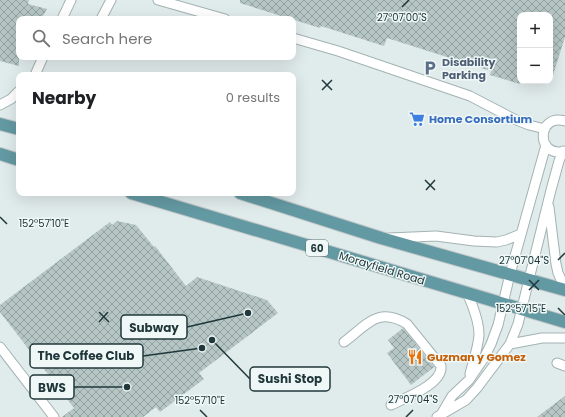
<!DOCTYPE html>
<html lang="en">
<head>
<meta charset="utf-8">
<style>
	:root { --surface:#fff; --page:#f6f6f6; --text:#202124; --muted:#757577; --line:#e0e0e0 }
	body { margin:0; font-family:Poppins,sans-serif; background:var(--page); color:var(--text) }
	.controls { position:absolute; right:12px; top:12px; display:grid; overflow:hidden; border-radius:8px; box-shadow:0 4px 16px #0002 }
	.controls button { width:36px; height:36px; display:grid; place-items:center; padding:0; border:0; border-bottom:1px solid var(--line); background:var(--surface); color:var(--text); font:20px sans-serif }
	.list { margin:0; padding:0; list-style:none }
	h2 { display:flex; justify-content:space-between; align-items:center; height:52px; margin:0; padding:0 16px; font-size:17px }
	h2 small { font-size:13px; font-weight:400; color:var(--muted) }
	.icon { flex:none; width:22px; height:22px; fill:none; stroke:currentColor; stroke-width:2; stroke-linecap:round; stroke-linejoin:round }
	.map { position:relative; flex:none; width:565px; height:417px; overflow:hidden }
	.search { position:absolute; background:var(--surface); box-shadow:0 4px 16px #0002; left:16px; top:16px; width:280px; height:44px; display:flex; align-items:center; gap:10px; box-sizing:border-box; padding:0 14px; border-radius:8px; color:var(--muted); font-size:15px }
	.panel { position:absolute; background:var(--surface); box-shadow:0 4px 16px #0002; left:16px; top:72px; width:280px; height:124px; border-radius:8px }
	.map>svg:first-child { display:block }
</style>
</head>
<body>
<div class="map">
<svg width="565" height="417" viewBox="0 0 565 417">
	<defs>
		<pattern id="building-cross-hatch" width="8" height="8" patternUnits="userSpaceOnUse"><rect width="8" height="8" fill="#b5c6c5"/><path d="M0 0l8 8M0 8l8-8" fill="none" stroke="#93a2a1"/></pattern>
	</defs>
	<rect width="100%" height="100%" fill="#e0ebeb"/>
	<path fill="url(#building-cross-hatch)" d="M0 0H29L28 4 47 9 41 19H19V66L0 61Z
		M240 0H565V37L553 75H550V15H520V84L490 75 491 71 387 38 384 46 321 26 320 28 240 3Z
		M117 221 136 225 154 247 155 246 186 286 197 277 267 300 278 313 199 373 204 379 160 412 156 407 143 417H62L74 408 0 312V305L110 222 112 225Z
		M403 328 434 367 411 385 387 353 394 348 388 340Z
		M565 396V417H537Z"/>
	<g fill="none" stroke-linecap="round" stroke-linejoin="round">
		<g stroke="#a3b2b3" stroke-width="11">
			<path id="service" d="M158 0 225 19
				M62 19 71 0
				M101 19 111 0
				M293 38 338 51 470 96 514 119 529 125 545 129
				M35 75 43 57
				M0 105 11 99 19 91
				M565 121C536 113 536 159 565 151
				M549 207 556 264 558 273 565 288
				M389 238 436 236 474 241 497 242 506 240 521 234
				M467 293C473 306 479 321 479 335 478 348 473 362 470 374
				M344 342C367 325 378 306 407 324L441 366C443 384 405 398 391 405
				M510 344 542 338H565
				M0 347 54 417
				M557 363 565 366
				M442 413 452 396 469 380 484 358 491 344 498 325 510 274 546 145
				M437 417 466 400 477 388 510 344 518 324 551 190 559 161 563 151"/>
		</g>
		<g stroke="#c1c7c8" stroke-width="14">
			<path id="primary" d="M0 124 19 129
				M0 154 19 160
				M131 193 565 322
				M240 193 381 238 565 290"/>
		</g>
		<use href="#service" stroke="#fff" stroke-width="9"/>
		<use href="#primary" stroke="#6399a2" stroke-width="12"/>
	</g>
	<path fill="none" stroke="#20383c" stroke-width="1.5" d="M402 7 409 0M322 80 332 90M322 90 332 80M425 180 435 190M426 190 435 180M0 217 7 224M558 260 565 253M529 280 539 290M529 290 539 280M558 308 565 315M99 312 109 322M99 322 108 312M200 410 207 417M406 417 413 410"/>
	<defs>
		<g id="parking-bare" transform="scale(1.2)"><path d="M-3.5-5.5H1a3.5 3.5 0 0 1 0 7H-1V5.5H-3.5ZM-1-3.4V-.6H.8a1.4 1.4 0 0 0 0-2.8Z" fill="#5c6f8a" stroke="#f0f8f7" stroke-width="2.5" paint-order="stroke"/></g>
		<g id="supermarket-bare" transform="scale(1.2)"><path d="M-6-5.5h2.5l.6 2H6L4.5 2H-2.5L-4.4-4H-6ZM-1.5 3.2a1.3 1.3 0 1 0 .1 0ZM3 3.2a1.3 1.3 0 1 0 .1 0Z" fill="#3f7fe0" stroke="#f0f8f7" stroke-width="2.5" paint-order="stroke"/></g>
		<g id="restaurant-bare" transform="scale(1.2)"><path d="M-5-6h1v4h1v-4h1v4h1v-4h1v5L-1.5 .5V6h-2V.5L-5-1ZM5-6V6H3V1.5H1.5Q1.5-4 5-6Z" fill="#e8710a" stroke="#f0f8f7" stroke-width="2.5" paint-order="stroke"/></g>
	</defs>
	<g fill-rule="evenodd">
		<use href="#parking-bare" x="430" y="68"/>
		<use href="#supermarket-bare" x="417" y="119"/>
		<use href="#restaurant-bare" x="415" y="357"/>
	</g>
	<g text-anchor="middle" stroke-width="3" stroke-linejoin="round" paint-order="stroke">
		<rect fill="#f0f8f7" stroke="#5e7274" stroke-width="1" x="306" y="240" width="22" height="16" rx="3"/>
		<g font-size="10" font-weight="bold" fill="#20383c">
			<text x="317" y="252">60</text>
		</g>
		<g font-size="11" font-weight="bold" fill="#4e5e75" stroke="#f0f8f7" text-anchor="start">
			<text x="442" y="66">Disability<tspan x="442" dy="13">Parking</tspan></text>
		</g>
		<g font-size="11" font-weight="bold" fill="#366cbe" stroke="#f0f8f7" text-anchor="start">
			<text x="429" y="123">Home Consortium</text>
		</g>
		<g font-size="11" fill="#20383c" stroke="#f0f8f7">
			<text transform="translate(382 268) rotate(17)" y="4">Morayfield Road</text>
		</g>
		<g font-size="11" font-weight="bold" fill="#c56008" stroke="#f0f8f7" text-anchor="start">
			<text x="427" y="361">Guzman y Gomez</text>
		</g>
	</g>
	<g font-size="10" text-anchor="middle" fill="#20383c" stroke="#f0f8f7" stroke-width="3" stroke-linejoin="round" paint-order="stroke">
		<text x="402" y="21">27°07'00"S</text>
		<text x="44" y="227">152°57'10"E</text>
		<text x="524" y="264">27°07'04"S</text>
		<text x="521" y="312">152°57'15"E</text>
		<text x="413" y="403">27°07'04"S</text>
		<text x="200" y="404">152°57'10"E</text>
	</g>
	<path fill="none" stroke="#20383c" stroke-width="1.5" d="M248 313L187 327M202 348L143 356M212 340L250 379M127 387L74 387"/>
	<g fill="#20383c" stroke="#f0f8f7" stroke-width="1.5">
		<circle cx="248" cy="313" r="4"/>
		<circle cx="202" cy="348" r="4"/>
		<circle cx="212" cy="340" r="4"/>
		<circle cx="127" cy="387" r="4"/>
	</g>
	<g fill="#f0f8f7" stroke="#20383c" stroke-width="1.5">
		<rect x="121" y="315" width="66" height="24" rx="4"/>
		<rect x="30" y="344" width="113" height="24" rx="4"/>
		<rect x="250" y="367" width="80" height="24" rx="4"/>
		<rect x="30" y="375" width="44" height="24" rx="4"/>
	</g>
	<g font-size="12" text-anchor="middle" font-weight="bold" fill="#20383c">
		<text x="154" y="332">Subway</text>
		<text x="86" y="360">The Coffee Club</text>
		<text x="290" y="383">Sushi Stop</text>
		<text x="52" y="392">BWS</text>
	</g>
</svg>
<div class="controls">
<button>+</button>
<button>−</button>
</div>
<div class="search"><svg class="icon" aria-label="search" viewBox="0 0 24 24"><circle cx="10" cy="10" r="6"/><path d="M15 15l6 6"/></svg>Search here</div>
<section class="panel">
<h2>Nearby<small>0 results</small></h2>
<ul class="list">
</ul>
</section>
</div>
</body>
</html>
